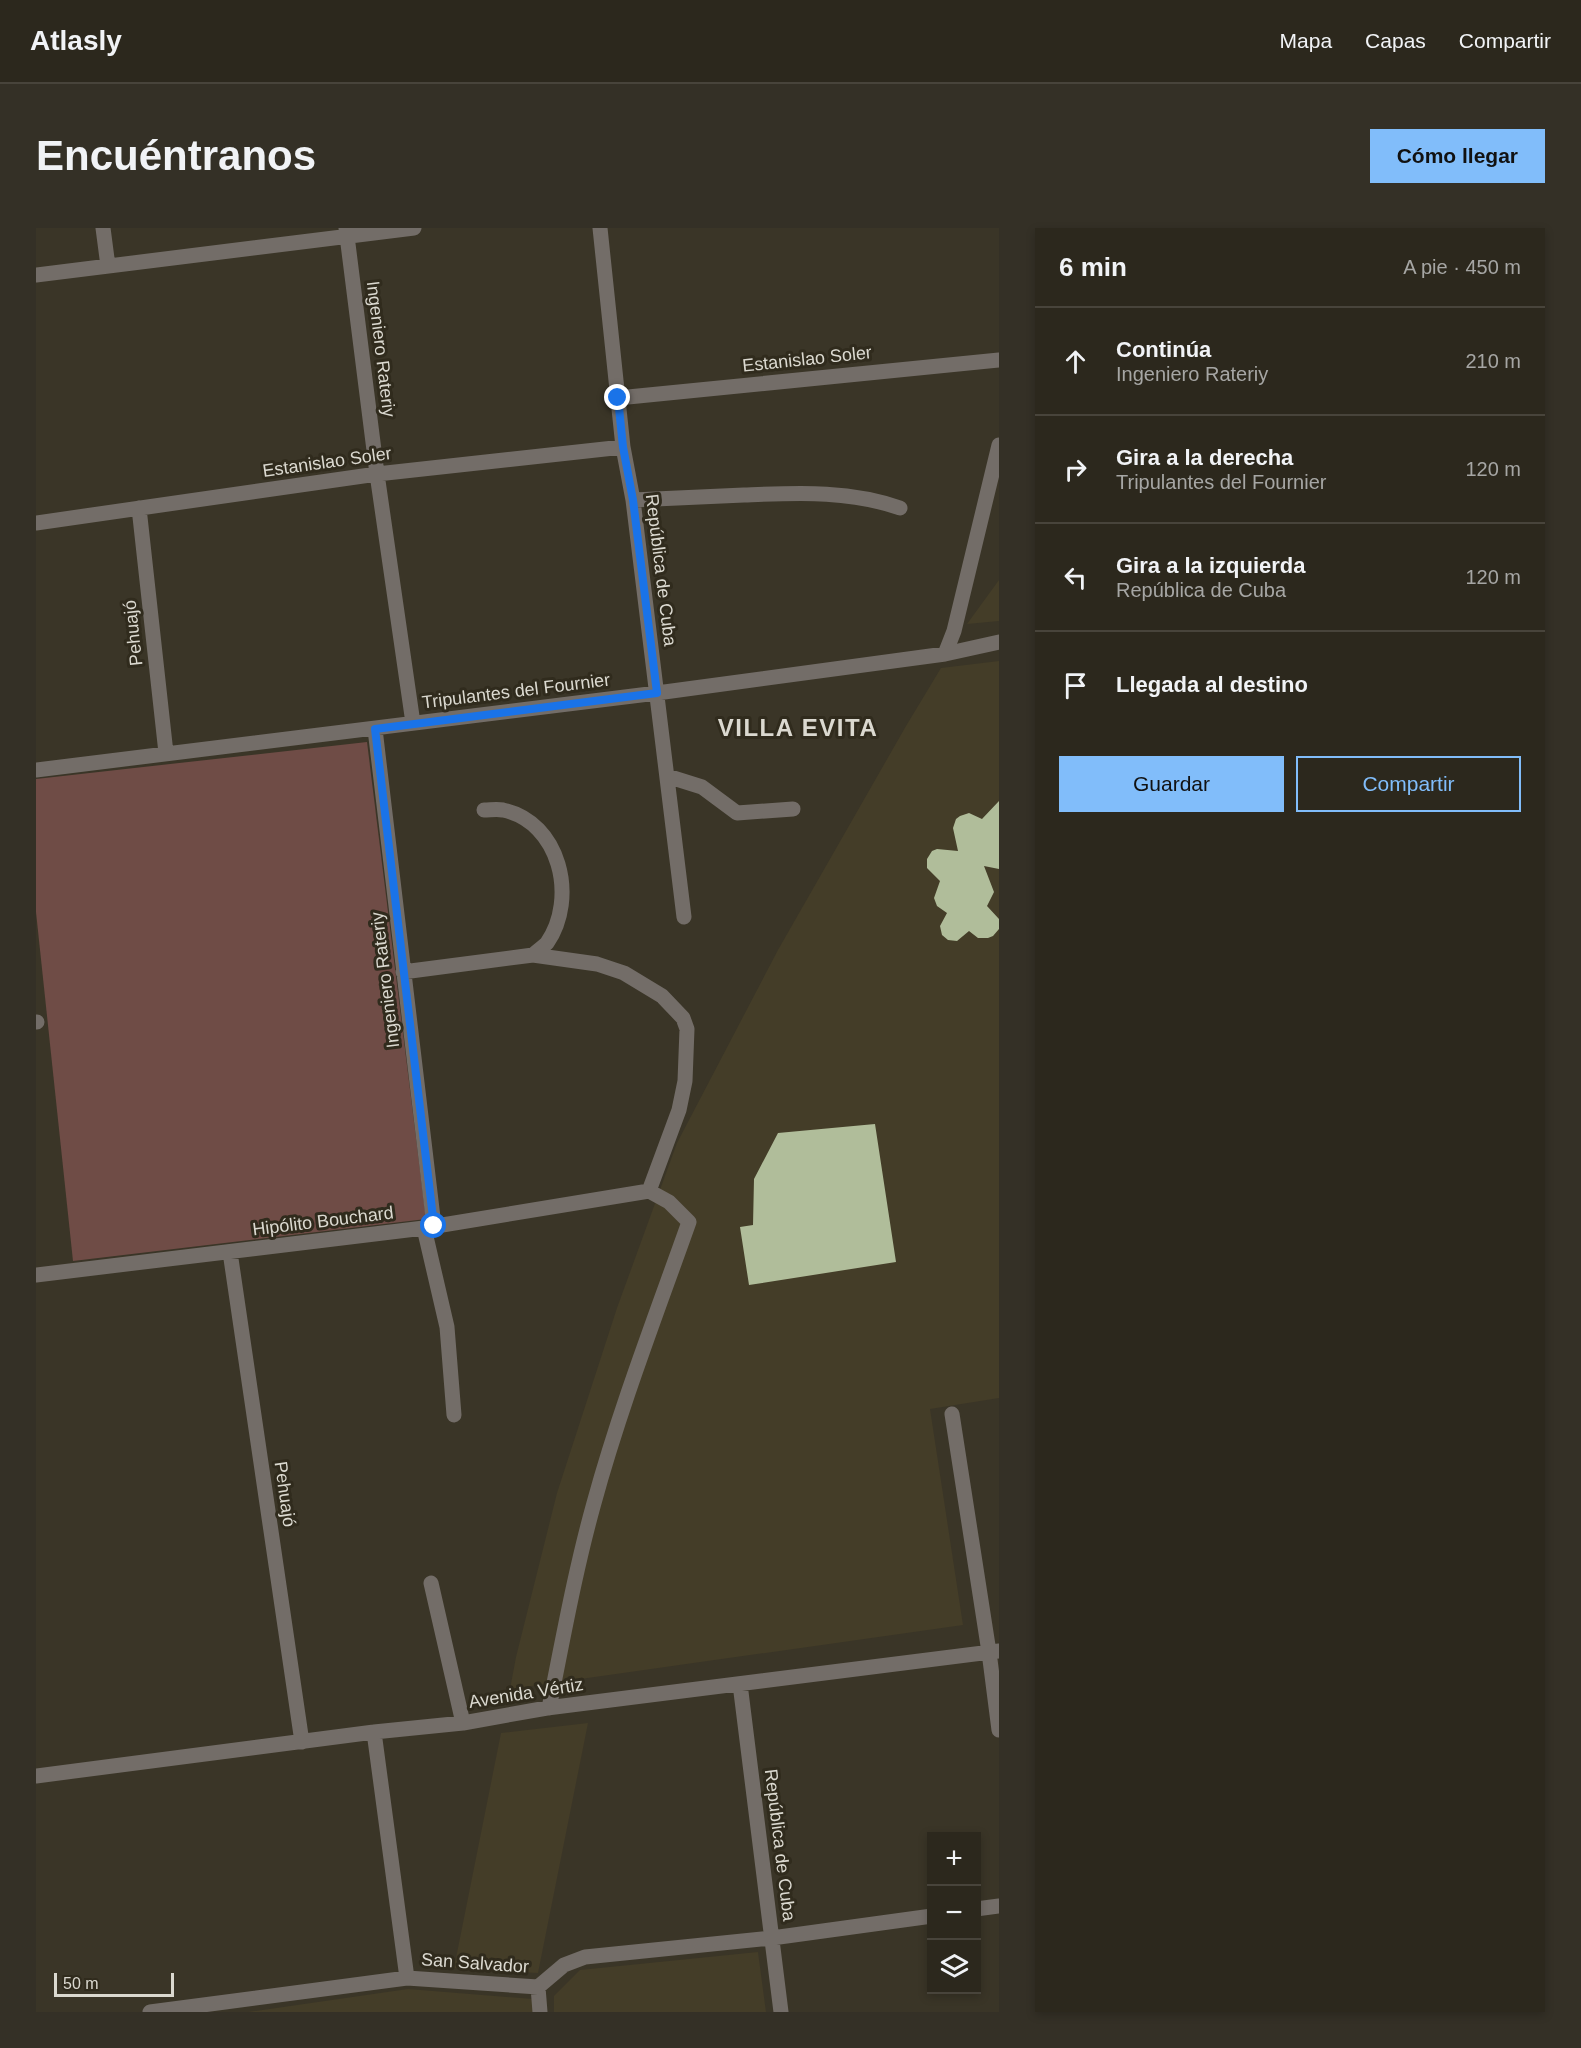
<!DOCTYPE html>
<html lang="es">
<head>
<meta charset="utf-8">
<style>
	:root { --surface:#2c281d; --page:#343026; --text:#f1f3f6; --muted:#a6a6a4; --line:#48443b; --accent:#81bdfa }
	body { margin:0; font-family:Arial,sans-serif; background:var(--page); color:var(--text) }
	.controls { position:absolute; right:18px; bottom:18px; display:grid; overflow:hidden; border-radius:0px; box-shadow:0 3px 9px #0003 }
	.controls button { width:54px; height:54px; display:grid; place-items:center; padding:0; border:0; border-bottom:2px solid var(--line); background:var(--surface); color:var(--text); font:30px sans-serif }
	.scale { position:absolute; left:18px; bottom:15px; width:120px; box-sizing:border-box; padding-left:6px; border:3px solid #dbd9d0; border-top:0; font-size:16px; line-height:21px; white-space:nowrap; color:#dbd9d0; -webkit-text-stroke:4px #302b1d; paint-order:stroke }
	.stop { position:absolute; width:18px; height:18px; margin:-14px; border:4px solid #1a73e8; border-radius:50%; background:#fff }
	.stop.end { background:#1a73e8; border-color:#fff; box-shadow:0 2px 6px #0008 }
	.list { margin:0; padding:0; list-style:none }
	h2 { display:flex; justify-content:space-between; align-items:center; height:78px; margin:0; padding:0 24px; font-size:26px }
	h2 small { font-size:20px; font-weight:400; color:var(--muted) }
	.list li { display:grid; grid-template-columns:39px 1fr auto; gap:18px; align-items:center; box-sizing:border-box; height:108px; padding:0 24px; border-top:2px solid var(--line) }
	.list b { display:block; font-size:22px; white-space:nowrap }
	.list p { margin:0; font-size:20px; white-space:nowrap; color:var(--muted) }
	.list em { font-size:20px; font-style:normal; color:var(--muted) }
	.actions { display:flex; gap:12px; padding:18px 24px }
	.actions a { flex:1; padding:14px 0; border:2px solid var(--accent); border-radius:0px; text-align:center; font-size:21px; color:var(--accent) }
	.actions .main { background:var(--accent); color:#111 }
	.icon { flex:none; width:33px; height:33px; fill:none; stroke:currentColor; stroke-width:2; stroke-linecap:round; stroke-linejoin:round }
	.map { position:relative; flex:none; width:963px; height:1784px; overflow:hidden; border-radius:0px }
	header { display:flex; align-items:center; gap:36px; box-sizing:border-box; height:84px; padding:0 30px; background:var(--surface); border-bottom:2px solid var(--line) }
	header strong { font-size:28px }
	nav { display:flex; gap:33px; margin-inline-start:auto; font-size:21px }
	.intro { display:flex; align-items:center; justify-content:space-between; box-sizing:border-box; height:144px; padding:0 36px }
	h1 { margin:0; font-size:42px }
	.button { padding:15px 27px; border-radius:0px; background:var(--accent); color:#111; font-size:21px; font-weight:700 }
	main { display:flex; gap:36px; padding:0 36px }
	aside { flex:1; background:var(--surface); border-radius:0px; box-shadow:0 3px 9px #0003 }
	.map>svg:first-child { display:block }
</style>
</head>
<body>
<header>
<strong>Atlasly</strong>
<nav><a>Mapa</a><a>Capas</a><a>Compartir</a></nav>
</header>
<div class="intro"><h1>Encuéntranos</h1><a class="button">Cómo llegar</a></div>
<main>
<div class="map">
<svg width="963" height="1784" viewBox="0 0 963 1784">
	<rect width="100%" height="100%" fill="#3a3527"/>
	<path fill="#443d28" d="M963 352V393L931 396Z
		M963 433V1170L894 1181 927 1397 474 1461 480 1429 521 1265 581 1080 641 915 742 722 870 498 905 440Z
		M552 1495 502 1745 418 1740 465 1505Z
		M722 1724 730 1784H518V1768L544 1742Z
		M372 1761 497 1771V1784H212Z"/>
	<path fill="#6f4c46" d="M331 514 390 991 37 1033 0 684V551Z"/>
	<path fill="#b0bd9a" d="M963 573V641L948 638 958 664 951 678 963 691V701L957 708 952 710H942L933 703 921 713 912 712 906 707 904 698 911 685 901 678 898 670 904 653 891 640V631L896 623 901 621 922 623 917 600 920 591 924 588 933 585 946 591Z
		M839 896 860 1034 713 1057 704 999 717 997 718 951 742 905Z"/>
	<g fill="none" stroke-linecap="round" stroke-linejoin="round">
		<path stroke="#736d68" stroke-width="15" d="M67 0 72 38
			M310 0 341 246 377 495
			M564 0 587 219 597 272 648 689
			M0 47 378 0
			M582 170 963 132
			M597 272C634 270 671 269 708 267 761 265 813 262 864 280
			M103 280 130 525
			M0 295 341 246 587 219
			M909 426 918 403 963 217
			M339 501 398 998
			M0 542 621 465 909 426 963 414
			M631 548 666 559 701 585 757 581
			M448 582C454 582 461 581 467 582 524 594 542 670 511 715 507 719 501 723 497 727
			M367 744 497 727 561 736 588 745 626 768 647 790 651 801 649 853 643 882 613 963
			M0 794H1
			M388 1000 411 1099 418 1187
			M194 1024 266 1514
			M0 1047 388 1000 613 963
			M916 1186 953 1424 963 1502
			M395 1355 427 1495
			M704 1456 745 1784
			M513 1480C527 1411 539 1343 558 1275 584 1180 620 1087 653 994L633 974 613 963
			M338 1504 371 1750
			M0 1548 338 1504 427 1495 511 1480 963 1423
			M940 1681 963 1678
			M502 1759 504 1784
			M114 1784 371 1750 502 1759 528 1737 549 1729 736 1710 896 1688"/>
	</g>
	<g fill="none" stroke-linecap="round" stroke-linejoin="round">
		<path stroke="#1a73e8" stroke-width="8" d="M398 998 339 501 621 465 597 272 587 219 582 170"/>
	</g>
	<g text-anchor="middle" stroke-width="6" stroke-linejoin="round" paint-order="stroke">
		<g font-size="18" fill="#dbd9d0" stroke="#302b1d">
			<text transform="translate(345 121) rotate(83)" y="6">Ingeniero Rateriy</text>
			<text transform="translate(771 131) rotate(-6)" y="6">Estanislao Soler</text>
			<text transform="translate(291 234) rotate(-8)" y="6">Estanislao Soler</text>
			<text transform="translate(625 342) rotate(83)" y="6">República de Cuba</text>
			<text transform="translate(97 405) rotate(-96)" y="6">Pehuajó</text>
			<text transform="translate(480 463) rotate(-7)" y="6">Tripulantes del Fournier</text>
			<text transform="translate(349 752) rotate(-97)" y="6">Ingeniero Rateriy</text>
			<text transform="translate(287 993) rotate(-7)" y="6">Hipólito Bouchard</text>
			<text transform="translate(249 1266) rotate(82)" y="6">Pehuajó</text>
			<text transform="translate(490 1465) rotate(-9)" y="6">Avenida Vértiz</text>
			<text transform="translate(744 1617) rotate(83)" y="6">República de Cuba</text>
			<text transform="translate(439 1735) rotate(4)" y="6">San Salvador</text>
		</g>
		<g font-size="24" font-weight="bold" letter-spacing="1.5" fill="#dbd9d0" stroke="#302b1d">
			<text x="762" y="508">VILLA EVITA</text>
		</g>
	</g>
</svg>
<div class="controls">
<button>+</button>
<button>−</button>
<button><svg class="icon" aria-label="layers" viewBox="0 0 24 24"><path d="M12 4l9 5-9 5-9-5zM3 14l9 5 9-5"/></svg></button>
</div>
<div class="scale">50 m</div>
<div class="stop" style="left:398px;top:998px"></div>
<div class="stop end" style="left:582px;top:170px"></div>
</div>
<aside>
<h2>6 min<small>A pie · 450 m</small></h2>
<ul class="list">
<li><svg class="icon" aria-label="ahead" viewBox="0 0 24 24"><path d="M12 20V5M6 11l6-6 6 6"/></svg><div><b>Continúa</b><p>Ingeniero Rateriy</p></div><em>210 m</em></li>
<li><svg class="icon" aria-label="right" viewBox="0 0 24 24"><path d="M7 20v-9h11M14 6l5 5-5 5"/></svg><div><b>Gira a la derecha</b><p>Tripulantes del Fournier</p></div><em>120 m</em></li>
<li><svg class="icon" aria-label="left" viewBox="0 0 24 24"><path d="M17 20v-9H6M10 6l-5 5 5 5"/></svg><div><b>Gira a la izquierda</b><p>República de Cuba</p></div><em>120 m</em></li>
<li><svg class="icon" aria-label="arrive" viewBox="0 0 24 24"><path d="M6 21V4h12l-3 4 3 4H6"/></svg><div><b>Llegada al destino</b></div></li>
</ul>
<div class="actions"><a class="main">Guardar</a><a>Compartir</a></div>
</aside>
</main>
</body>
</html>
